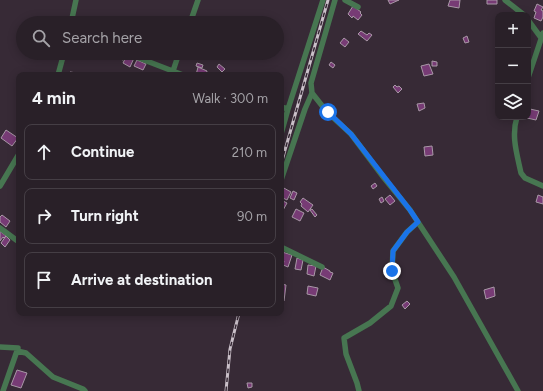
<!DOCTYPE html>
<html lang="en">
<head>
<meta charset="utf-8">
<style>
	:root { --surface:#292028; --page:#352d34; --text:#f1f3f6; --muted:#a5a3a8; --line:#453e45 }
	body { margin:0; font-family:Figtree,sans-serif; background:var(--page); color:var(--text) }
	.controls { position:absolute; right:12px; top:12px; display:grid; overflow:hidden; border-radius:8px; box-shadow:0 2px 10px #0003 }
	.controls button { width:36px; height:36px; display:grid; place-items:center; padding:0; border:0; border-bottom:1px solid var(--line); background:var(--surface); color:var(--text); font:20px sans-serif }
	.stop { position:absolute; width:12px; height:12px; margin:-9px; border:3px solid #1a73e8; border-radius:50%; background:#fff }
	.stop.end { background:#1a73e8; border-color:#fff; box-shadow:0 1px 4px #0008 }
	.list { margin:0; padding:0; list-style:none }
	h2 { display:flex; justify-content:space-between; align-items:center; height:52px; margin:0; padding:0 16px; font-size:17px }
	h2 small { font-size:13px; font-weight:400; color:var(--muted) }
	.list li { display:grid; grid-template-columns:26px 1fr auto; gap:12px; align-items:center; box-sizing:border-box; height:56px; margin:0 8px 8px; padding:0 8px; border:1px solid var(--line); border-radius:8px }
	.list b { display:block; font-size:15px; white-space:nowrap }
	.list em { font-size:13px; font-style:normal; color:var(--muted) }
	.icon { flex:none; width:22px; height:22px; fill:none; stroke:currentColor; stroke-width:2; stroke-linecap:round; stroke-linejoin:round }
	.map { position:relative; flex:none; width:543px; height:391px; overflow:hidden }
	.search { position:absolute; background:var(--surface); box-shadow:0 2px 10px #0003; left:16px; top:16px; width:268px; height:44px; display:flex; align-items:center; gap:10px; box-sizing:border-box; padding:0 14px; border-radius:22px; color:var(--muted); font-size:15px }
	.panel { position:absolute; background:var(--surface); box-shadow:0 2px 10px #0003; left:16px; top:72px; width:268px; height:244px; border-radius:8px }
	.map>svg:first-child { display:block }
</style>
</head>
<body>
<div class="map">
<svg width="543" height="391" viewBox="0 0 543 391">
	<rect width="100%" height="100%" fill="#372a36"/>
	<path fill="#773b75" stroke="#a998a7" d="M388 0H399L390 4Z
		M450 0H460L459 8 448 6Z
		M487 0H497V4H487Z
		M537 4 543 7 541 10 543 11V17L541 21 534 18 536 12 534 11Z
		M353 6 361 12 360 13 362 15 358 20 353 16 352 18 348 14Z
		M361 31 367 35 369 33 372 35 367 41 358 34Z
		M467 36 469 42 465 43 463 38Z
		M344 38 349 42 345 47 340 43Z
		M112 53H122L125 54 123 60 111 56Z
		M127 55 134 58 130 67 123 63Z
		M137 60 146 64 143 70 134 66Z
		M432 61 437 62V66H432Z
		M331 62 335 65 333 68 329 65Z
		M197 63 203 65 202 68 196 66Z
		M219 64 225 69 222 72 217 67Z
		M429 64 433 74 424 76 421 66Z
		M198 67 207 71 206 75H196Z
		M70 72 77 73V75H70Z
		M395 85 397 87 399 86 402 89 398 93 393 87Z
		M424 103 425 108 419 111 417 104Z
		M530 109 539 111 536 120 527 118Z
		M6 130 18 138 12 146 1 138Z
		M432 146 433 155 425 156 424 147Z
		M375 183 377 186 373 189 371 186Z
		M282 187 291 192 287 200 281 197Z
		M293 191 297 193 294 200 290 198Z
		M390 195 395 201 390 205 385 199Z
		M538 195 543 197V204L536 202Z
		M382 197 384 201 381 203 379 199Z
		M303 198 313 205 308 212 301 206 302 204 300 202Z
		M281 200 287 203 282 212 281 211Z
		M296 209 304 213 300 221 292 217Z
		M312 209 317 215 315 217 310 210Z
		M2 215 10 221 6 227 0 222V217Z
		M0 231 6 236 4 238 3 237 0 241Z
		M6 236 10 240 5 247 1 243Z
		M282 252 292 255 288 267 283 265 284 261 281 260Z
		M297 258 303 260 301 270 295 269Z
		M308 265 316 266 314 276 307 274Z
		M323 267 330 271V272L333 273 330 280 320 275Z
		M281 284 286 285 284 301 281 300Z
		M308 286 318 288 316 296 307 294Z
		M494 287 495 296 486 299 484 290Z
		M407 301 410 304 405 309 402 305Z
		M17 370 27 373 21 388 11 385Z
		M247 383H252V387L248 388Z"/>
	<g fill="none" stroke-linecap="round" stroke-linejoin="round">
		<path stroke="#477651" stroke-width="5.5" d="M335 0 311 83 312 93 327 112 351 134 384 178 410 210 454 277 518 391
			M345 0 358 7
			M505 0 524 15
			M528 20 542 39
			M71 23 76 0
			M190 23 198 0
			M126 53 183 75
			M173 71 179 53
			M58 75 64 53
			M528 78 543 33
			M281 107 288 109 281 134
			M288 109 323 0
			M517 117C511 136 517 154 521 173L525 178 543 186
			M281 180 305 109 312 93
			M0 186 19 154
			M0 228 19 242
			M281 247 322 267
			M0 347 18 348 3 391
			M17 351 26 353 53 377 83 389 85 391
			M359 391 357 383 346 354 344 338 370 323 391 306 398 288 392 271 393 251 407 232 418 222"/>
		<g stroke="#cac0c9" stroke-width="3">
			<path id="rail" d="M281 164 328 0
				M226 391 230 349 239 313"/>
		</g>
		<use href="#rail" stroke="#372a36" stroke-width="1.5" stroke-dasharray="4.5" stroke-linecap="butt"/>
	</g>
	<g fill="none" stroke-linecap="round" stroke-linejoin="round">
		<path stroke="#1a73e8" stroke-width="5" d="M328 112 351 134 410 210 418 222 407 232 393 251 392 271"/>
	</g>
</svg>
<div class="controls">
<button>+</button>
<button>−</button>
<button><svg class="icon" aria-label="layers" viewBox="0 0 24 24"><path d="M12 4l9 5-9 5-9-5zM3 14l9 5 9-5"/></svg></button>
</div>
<div class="stop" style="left:328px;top:112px"></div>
<div class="stop end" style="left:392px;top:271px"></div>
<div class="search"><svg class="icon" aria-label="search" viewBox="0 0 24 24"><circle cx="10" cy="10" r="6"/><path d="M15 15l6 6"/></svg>Search here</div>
<section class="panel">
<h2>4 min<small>Walk · 300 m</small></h2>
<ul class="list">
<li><svg class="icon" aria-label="ahead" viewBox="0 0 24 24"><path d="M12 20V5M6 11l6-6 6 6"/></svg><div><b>Continue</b></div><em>210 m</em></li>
<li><svg class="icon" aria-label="right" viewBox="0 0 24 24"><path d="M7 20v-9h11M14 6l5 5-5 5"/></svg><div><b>Turn right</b></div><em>90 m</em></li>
<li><svg class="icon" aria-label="arrive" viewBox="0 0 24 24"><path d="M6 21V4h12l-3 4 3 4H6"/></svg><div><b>Arrive at destination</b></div></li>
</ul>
</section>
</div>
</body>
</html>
